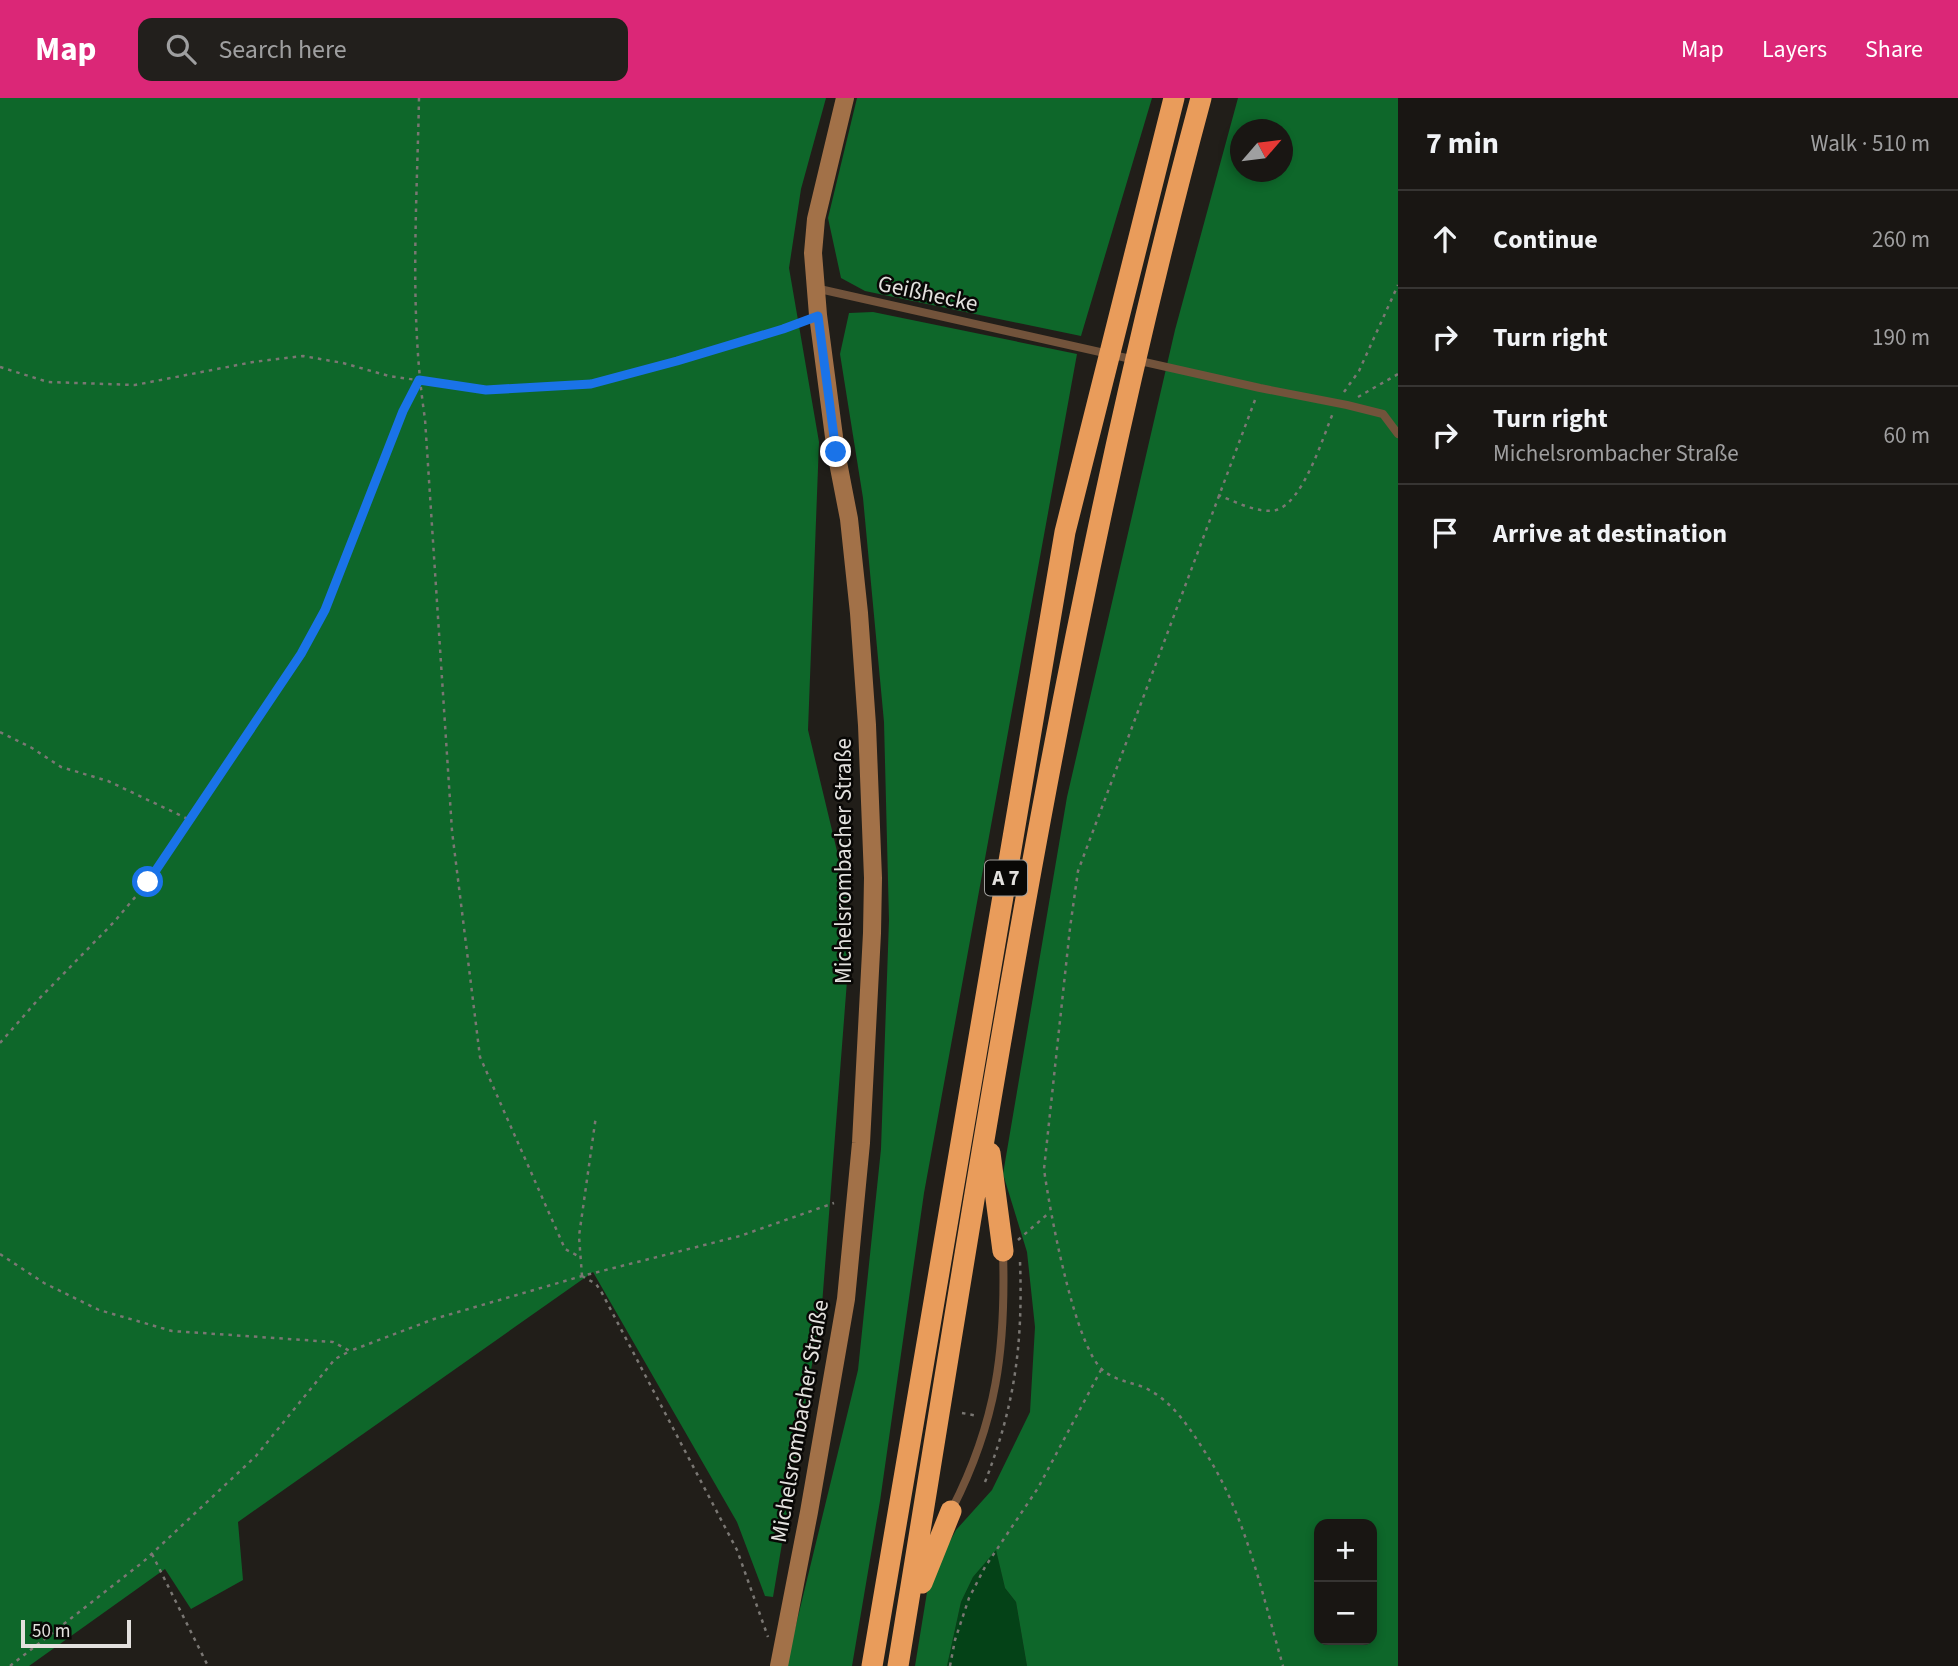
<!DOCTYPE html>
<html lang="en">
<head>
<meta charset="utf-8">
<style>
	:root { --surface:#191613; --page:#221f1c; --text:#f1f3f6; --muted:#9f9fa0; --line:#373533; --accent:#db2777 }
	body { margin:0; font-family:"Source Sans 3",sans-serif; background:var(--page); color:var(--text) }
	.controls { position:absolute; right:21px; bottom:21px; display:grid; overflow:hidden; border-radius:14px; box-shadow:0 4px 10px #0003 }
	.controls button { width:63px; height:63px; display:grid; place-items:center; padding:0; border:0; border-bottom:2px solid var(--line); background:var(--surface); color:var(--text); font:35px sans-serif }
	.compass { position:absolute; left:1230px; top:21px; width:63px; height:63px; border-radius:50%; background:var(--surface); box-shadow:0 4px 10px #0003; rotate:62deg }
	.scale { position:absolute; left:21px; bottom:18px; width:110px; box-sizing:border-box; padding-left:7px; border:4px solid #e3e1de; border-top:0; font-size:19px; line-height:24px; white-space:nowrap; color:#e3e1de; -webkit-text-stroke:5px #090806; paint-order:stroke }
	.stop { position:absolute; width:21px; height:21px; margin:-16px; border:5px solid #1a73e8; border-radius:50%; background:#fff }
	.stop.end { background:#1a73e8; border-color:#fff; box-shadow:0 2px 7px #0008 }
	.list { margin:0; padding:0; list-style:none }
	h2 { display:flex; justify-content:space-between; align-items:center; height:91px; margin:0; padding:0 28px; font-size:30px }
	h2 small { font-size:23px; font-weight:400; color:var(--muted) }
	.list li { display:grid; grid-template-columns:46px 1fr auto; gap:21px; align-items:center; box-sizing:border-box; height:98px; padding:0 28px; border-top:2px solid var(--line) }
	.list b { display:block; font-size:26px; white-space:nowrap }
	.list p { margin:0; font-size:23px; white-space:nowrap; color:var(--muted) }
	.list em { font-size:23px; font-style:normal; color:var(--muted) }
	.icon { flex:none; width:38px; height:38px; fill:none; stroke:currentColor; stroke-width:2; stroke-linecap:round; stroke-linejoin:round }
	.map { position:relative; flex:none; width:1398px; height:1568px; overflow:hidden }
	header { display:flex; align-items:center; gap:42px; box-sizing:border-box; height:98px; padding:0 35px; background:var(--accent); color:#fff }
	header strong { font-size:33px }
	nav { display:flex; gap:38px; margin-inline-start:auto; font-size:24px }
	.search { width:490px; height:63px; background:var(--page); display:flex; align-items:center; gap:18px; box-sizing:border-box; padding:0 24px; border-radius:14px; color:var(--muted); font-size:26px }
	main { display:flex }
	aside { flex:1; background:var(--surface) }
	.map>svg:first-child { display:block }
</style>
</head>
<body>
<header>
<strong>Map</strong>
<div class="search"><svg class="icon" aria-label="search" viewBox="0 0 24 24"><circle cx="10" cy="10" r="6"/><path d="M15 15l6 6"/></svg>Search here</div>
<nav><a>Map</a><a>Layers</a><a>Share</a></nav>
</header>
<main>
<div class="map">
<svg width="1398" height="1568" viewBox="0 0 1398 1568">
	<rect width="100%" height="100%" fill="#211e19"/>
	<path fill="#044217" d="M996 1451 1005 1490 1016 1504 1027 1568H947L961 1504 973 1479Z"/>
	<path fill="#0e672a" fill-rule="evenodd" d="M0 0H826L801 91 789 170 819 344 808 632 848 799 849 857 822 1207 773 1499 765 1498 737 1424 593 1174 238 1424 243 1482 191 1511 165 1471 29 1568H0Z
		M857 0H1152L1081 238 865 193 841 180 828 120Z
		M1238 0H1398V1568H1027L1016 1504 1005 1490 996 1452 973 1479 961 1504 947 1568H915L929 1482 956 1432 992 1392 1030 1314 1035 1229 1027 1154 1003 1076 1067 699 1175 232ZM1240 32H1282V74H1240ZM1319 1426H1372V1542H1319Z
		M873 214 1077 256 924 1095 880 1403 852 1568H786L858 1272 881 1051 889 822 884 624 863 400 840 256 849 215Z"/>
	<g fill="none" stroke-linecap="round" stroke-linejoin="round">
		<path stroke="#7a7773" stroke-width="2.5" stroke-dasharray="3.5 5" stroke-linecap="butt" d="M419 0C417 107 409 215 425 321L452 733 480 959 565 1151 580 1159
			M0 269 48 284 135 287 253 264 303 258 343 265 389 278 486 292 591 286 677 263 802 224
			M1344 294 1359 273 1398 187
			M1358 299 1398 276
			M1255 302 1078 773 1070 830 1044 1071C1049 1109 1075 1252 1104 1273 1115 1282 1129 1284 1143 1289 1171 1301 1189 1329 1205 1354 1246 1417 1262 1496 1283 1568
			M1218 397C1234 403 1258 416 1276 412 1303 405 1323 339 1333 315
			M0 634 32 650 61 669 108 683 188 721
			M0 945 36 904 114 824 148 784 301 556 325 512 348 447 375 388 403 313 419 282
			M1018 1142 1050 1114
			M0 1156 44 1185 99 1212 172 1233 333 1244 350 1253 434 1221 582 1178 740 1138 834 1105
			M582 1178 596 1186 602 1195 737 1452 768 1539
			M582 1178 579 1138 596 1018
			M962 1315 978 1318
			M985 1384C1015 1307 1023 1246 1020 1163
			M152 1456 208 1568
			M10 1568 143 1464 256 1358 335 1261 350 1253
			M950 1568 955 1542 969 1500 985 1469 1038 1390 1101 1272"/>
		<path stroke="#72533b" stroke-width="8" d="M815 190 1260 290 1347 307 1383 316 1398 336
			M952 1411C997 1323 1006 1250 1003 1153"/>
		<path stroke="#a27148" stroke-width="18" d="M779 1568 809 1414 846 1201 861 1045 872 835 873 780 867 627 859 515 849 421 836 354 818 217 813 155 816 121 845 0"/>
		<path stroke="#e99c5b" stroke-width="21" d="M990 1055 1003 1153
			M922 1485 951 1413
			M872 1568 1065 434 1174 0
			M898 1568C984 1043 1062 515 1201 0"/>
	</g>
	<g fill="none" stroke-linecap="round" stroke-linejoin="round">
		<path stroke="#1a73e8" stroke-width="9" d="M148 784 301 556 325 512 403 313 419 282 486 292 591 286 677 263 783 231 818 218 836 354"/>
	</g>
	<g text-anchor="middle" stroke-width="5" stroke-linejoin="round" paint-order="stroke">
		<rect fill="#090806" stroke="#a2a09d" stroke-width="2" x="985" y="762.5" width="42" height="35" rx="5"/>
		<g font-size="21" font-weight="bold" fill="#e3e1de">
			<text x="1006" y="787">A 7</text>
		</g>
		<g font-size="23" fill="#e3e1de" stroke="#090806">
			<text transform="translate(928 195) rotate(12)" y="8">Geißhecke</text>
			<text transform="translate(843 763) rotate(-90)" y="8">Michelsrombacher Straße</text>
			<text transform="translate(799 1323) rotate(-80)" y="8">Michelsrombacher Straße</text>
		</g>
	</g>
</svg>
<div class="controls">
<button>+</button>
<button>−</button>
</div>
<svg class="compass" viewBox="-18 -18 36 36"><path d="M0-13l5 13h-10z" fill="#e53935"/><path d="M0 13l5-13h-10z" fill="#9f9fa0"/></svg>
<div class="scale">50 m</div>
<div class="stop" style="left:148px;top:784px"></div>
<div class="stop end" style="left:836px;top:354px"></div>
</div>
<aside>
<h2>7 min<small>Walk · 510 m</small></h2>
<ul class="list">
<li><svg class="icon" aria-label="ahead" viewBox="0 0 24 24"><path d="M12 20V5M6 11l6-6 6 6"/></svg><div><b>Continue</b></div><em>260 m</em></li>
<li><svg class="icon" aria-label="right" viewBox="0 0 24 24"><path d="M7 20v-9h11M14 6l5 5-5 5"/></svg><div><b>Turn right</b></div><em>190 m</em></li>
<li><svg class="icon" aria-label="right" viewBox="0 0 24 24"><path d="M7 20v-9h11M14 6l5 5-5 5"/></svg><div><b>Turn right</b><p>Michelsrombacher Straße</p></div><em>60 m</em></li>
<li><svg class="icon" aria-label="arrive" viewBox="0 0 24 24"><path d="M6 21V4h12l-3 4 3 4H6"/></svg><div><b>Arrive at destination</b></div></li>
</ul>
</aside>
</main>
</body>
</html>
